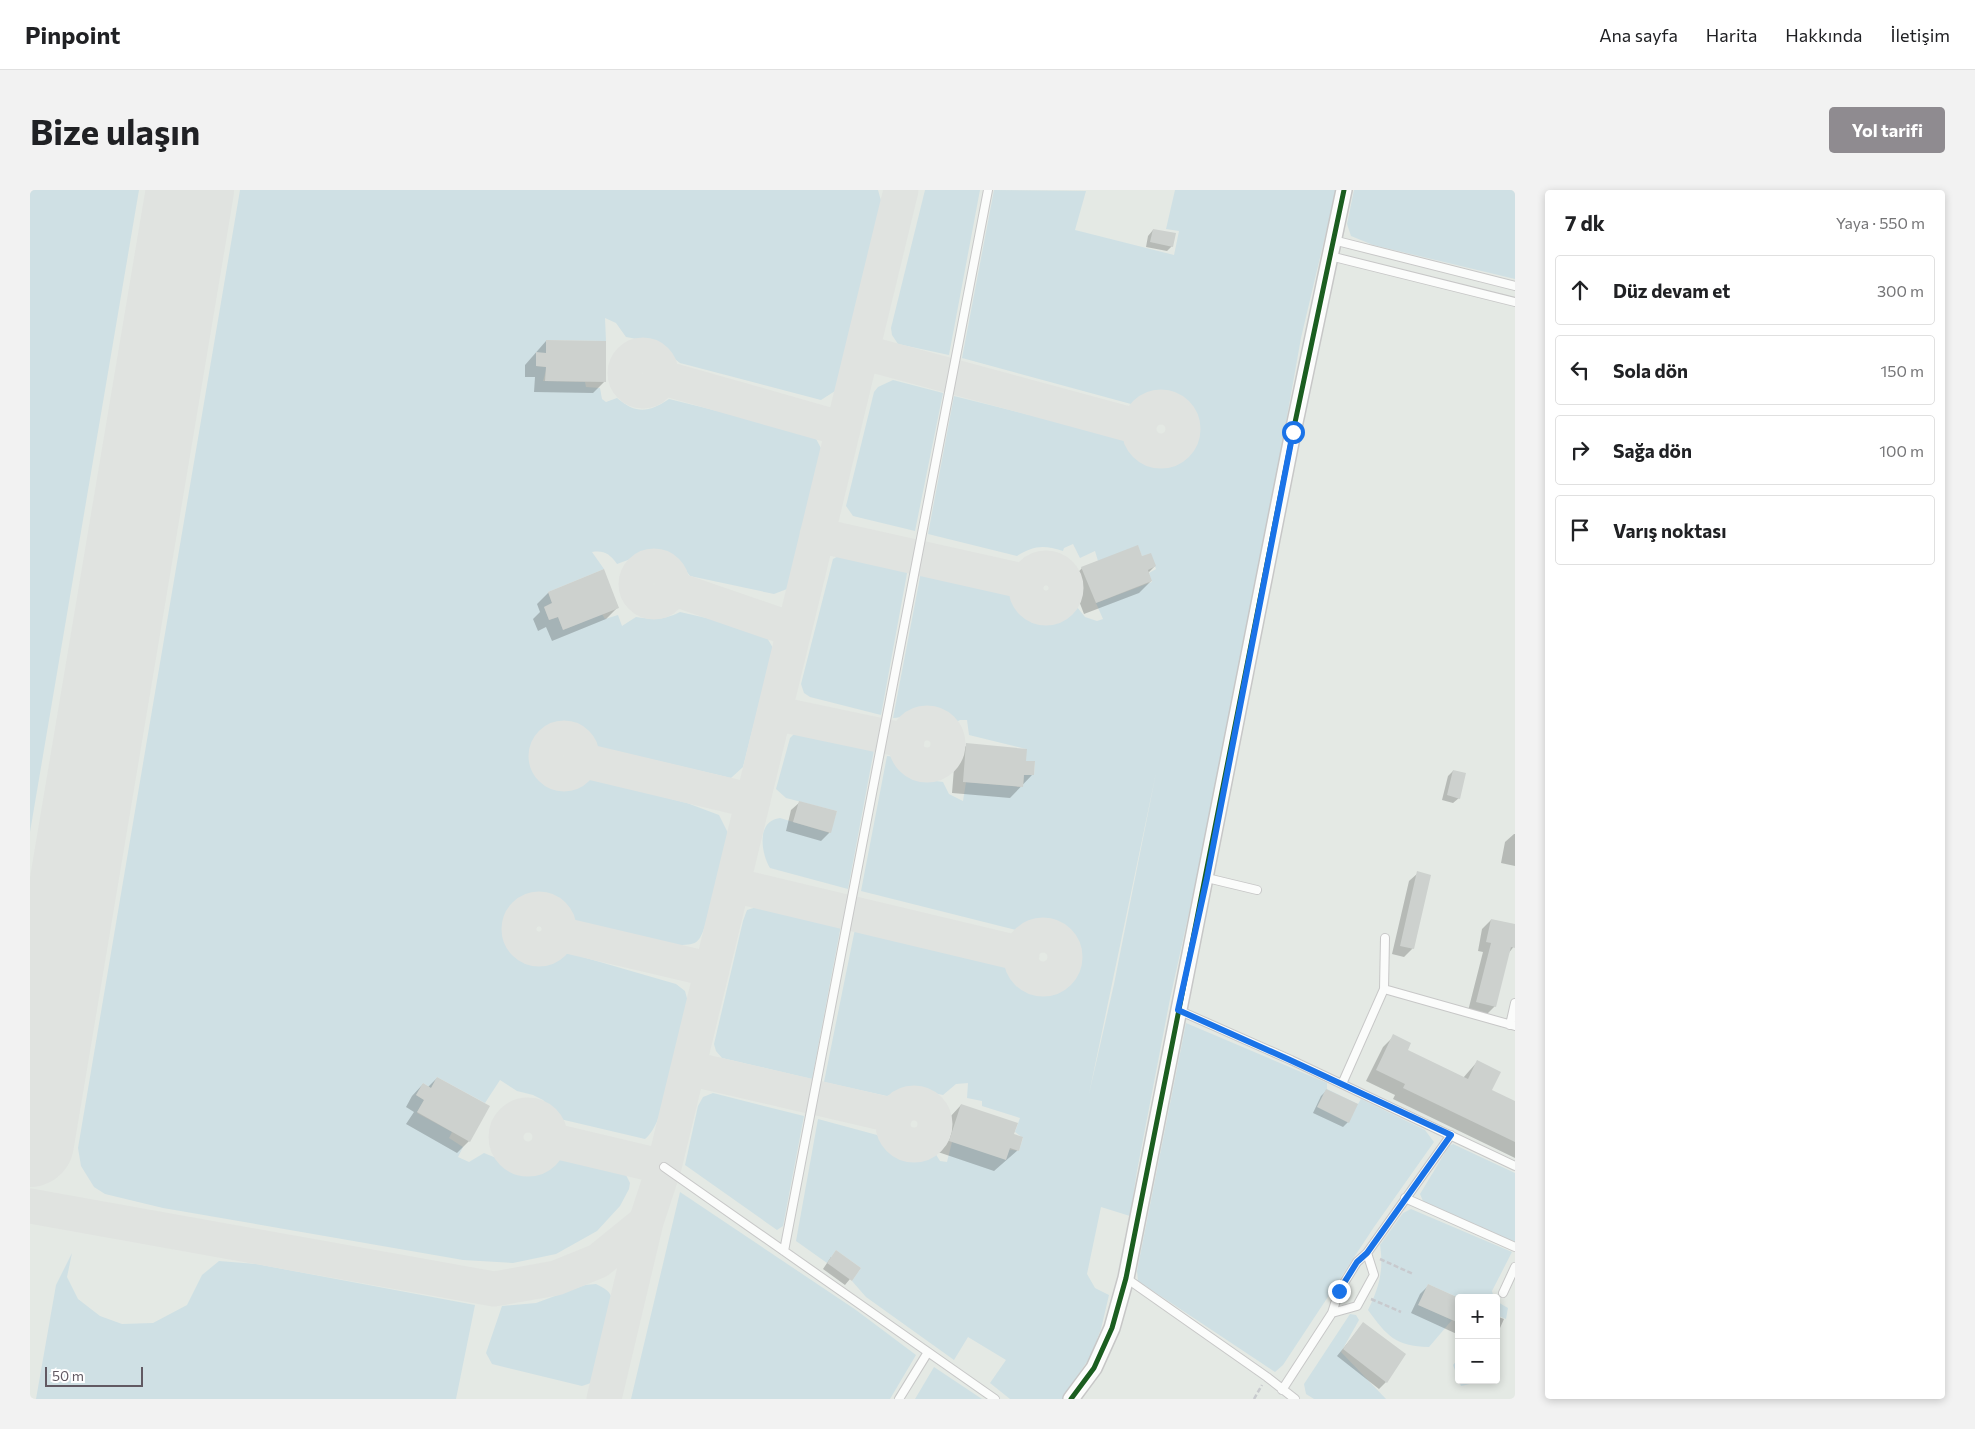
<!DOCTYPE html>
<html lang="tr">
<head>
<meta charset="utf-8">
<style>
	:root { --surface:#fff; --page:#f2f2f2; --text:#202124; --muted:#757577; --line:#e0e0e0; --accent:#8f8b90 }
	body { margin:0; font-family:Commissioner,sans-serif; background:var(--page); color:var(--text) }
	.controls { position:absolute; right:15px; bottom:15px; display:grid; overflow:hidden; border-radius:5px; box-shadow:0 2px 8px #0003 }
	.controls button { width:45px; height:45px; display:grid; place-items:center; padding:0; border:0; border-bottom:1px solid var(--line); background:var(--surface); color:var(--text); font:25px sans-serif }
	.scale { position:absolute; left:15px; bottom:12px; width:98px; box-sizing:border-box; padding-left:5px; border:2px solid #615962; border-top:0; font-size:14px; line-height:18px; white-space:nowrap; color:#615962; -webkit-text-stroke:4px #fff; paint-order:stroke }
	.stop { position:absolute; width:15px; height:15px; margin:-11px; border:4px solid #1a73e8; border-radius:50%; background:#fff }
	.stop.end { background:#1a73e8; border-color:#fff; box-shadow:0 1px 5px #0008 }
	.list { margin:0; padding:0; list-style:none }
	h2 { display:flex; justify-content:space-between; align-items:center; height:65px; margin:0; padding:0 20px; font-size:21px }
	h2 small { font-size:16px; font-weight:400; color:var(--muted) }
	.list li { display:grid; grid-template-columns:32px 1fr auto; gap:15px; align-items:center; box-sizing:border-box; height:70px; margin:0 10px 10px; padding:0 10px; border:1px solid var(--line); border-radius:5px }
	.list b { display:block; font-size:19px; white-space:nowrap }
	.list em { font-size:16px; font-style:normal; color:var(--muted) }
	.icon { flex:none; width:28px; height:28px; fill:none; stroke:currentColor; stroke-width:2; stroke-linecap:round; stroke-linejoin:round }
	.map { position:relative; flex:none; width:1485px; height:1209px; overflow:hidden; border-radius:5px }
	header { display:flex; align-items:center; gap:30px; box-sizing:border-box; height:70px; padding:0 25px; background:var(--surface); border-bottom:1px solid var(--line) }
	header strong { font-size:24px }
	nav { display:flex; gap:28px; margin-inline-start:auto; font-size:18px }
	.intro { display:flex; align-items:center; justify-content:space-between; box-sizing:border-box; height:120px; padding:0 30px }
	h1 { margin:0; font-size:35px }
	.button { padding:12px 22px; border-radius:5px; background:var(--accent); color:#fff; font-size:18px; font-weight:700 }
	main { display:flex; gap:30px; padding:0 30px }
	aside { flex:1; background:var(--surface); border-radius:5px; box-shadow:0 2px 8px #0003 }
	.map>svg:first-child { display:block }
</style>
</head>
<body>
<header>
<strong>Pinpoint</strong>
<nav><a>Ana sayfa</a><a>Harita</a><a>Hakkında</a><a>İletişim</a></nav>
</header>
<div class="intro"><h1>Bize ulaşın</h1><a class="button">Yol tarifi</a></div>
<main>
<div class="map">
<svg width="1485" height="1209" viewBox="0 0 1485 1209">
	<rect width="100%" height="100%" fill="#e4e9e4"/>
	<path fill="#cfe0e4" fill-rule="evenodd" d="M0 0H109L0 642Z
		M210 0H848L853 18 805 201 791 210 650 173 623 152 596 147 586 133 575 128 576 151 516 150V163H506V176L517 177 513 191 555 192 556 197 570 198 572 209 576 212 587 208C606 224 618 223 639 209L784 245 793 262 757 399 744 404 660 386 649 371 641 365 630 362 614 364 587 374C580 364 574 360 562 362L574 379 518 402 522 413 514 417 519 430 528 427 533 440 572 424 575 429 588 425 592 436 606 427C623 430 634 430 650 422L733 441 743 458 713 577 701 588 564 556 549 538 538 534 525 536 513 546 508 554H504L501 566 506 568V580C521 600 536 601 556 587L657 613 689 625 698 643 675 736C669 752 668 755 649 755L539 730C522 706 501 699 482 726H479L475 739 480 740C486 774 506 776 532 761L646 794 655 801 658 812C651 840 636 935 615 949L530 929 513 910 503 905 487 901 470 890 455 913 407 887 401 898 393 893 386 905 394 910 387 923 422 942 419 948 433 957 428 967 439 972 454 963C481 974 493 981 519 966L596 985 600 993 599 999 590 1016 567 1041 526 1064 483 1073 433 1070 133 1018 75 1004 64 997 51 976 48 958Z
		M895 0H950L919 165 868 154 862 145 861 138Z
		M964 0 1056 1 1045 40 1144 65 1149 41 1136 39 1145 0H1306L1271 148 1240 322 1172 663 1140 809 1107 981 1100 1026 1071 1017 1057 1084 1065 1098 1079 1105 1071 1139 1060 1167 1032 1209H980L960 1193 976 1170 938 1147 924 1170 836 1107 822 1091 831 1078 806 1060 797 1073 766 1051 788 929 847 945 862 962 874 968 891 969 905 963 910 971 917 972 922 952 989 961 993 948 985 942 990 928 952 916V911L937 908 938 893 926 894 913 905 889 900H873L857 906 794 892 825 739 983 777C996 799 1027 805 1039 778L1044 779 1046 767 1041 764C1042 731 1012 731 989 745L986 740 831 701 857 566 867 567 870 578 891 589 913 592 919 604 933 611 936 592 993 597 994 585H1004L1005 572 996 571V559L939 545 937 530H930L925 533C914 522 901 514 885 521 876 524 873 528 863 528L891 382 978 403 994 423 1005 426 1027 425 1047 417 1055 427 1067 431 1073 429 1066 413 1122 392 1119 383 1126 379 1120 364 1112 366 1108 356 1068 371 1065 361 1050 368 1043 354 1034 358 1033 361C1014 355 1004 355 987 366L898 344 924 206 1100 250C1118 272 1139 275 1156 251L1161 252 1162 238 1158 236C1160 219 1146 205 1127 207 1119 208 1112 215 1107 220L1101 218V214L932 168ZM1126 583 1084 794 1059 904Z
		M1324 0H1485V89L1343 55 1321 46 1317 34Z
		M863 190 913 203 885 341 823 326 816 316 844 202 848 197Z
		M816 362 878 378 851 525 780 507 774 503 771 494 803 369Z
		M766 542 844 560 818 699 740 678C731 663 726 631 750 628L800 643 807 621 756 608 746 599 760 548Z
		M733 715 811 735 782 889 692 868 686 861 684 854 713 731 717 720Z
		M1156 833 1297 893V899L1328 914 1331 909 1395 940 1404 952 1344 1037 1253 1175 1245 1182 1108 1091 1107 1081Z
		M683 903 774 926 753 1036 747 1040 655 975 668 916 673 907Z
		M1423 954 1485 983V1052L1393 1011 1390 1004 1419 956Z
		M650 1002 826 1120 886 1165 860 1209H601Z
		M1381 1019 1482 1062 1462 1101 1464 1108H1429L1398 1094 1389 1115 1422 1130 1399 1157C1365 1156 1357 1146 1338 1120 1349 1098 1354 1080 1350 1055L1373 1023Z
		M42 1063 37 1087 48 1109 70 1126 92 1134 123 1133 157 1115 172 1085 189 1071 226 1074 445 1115 426 1209H6L26 1095Z
		M566 1094C574 1098 581 1101 582 1110 585 1127 570 1169 566 1187L561 1193 552 1196 462 1174 456 1163 472 1116 506 1113 555 1095Z
		M1466 1111 1478 1118 1476 1129 1466 1125Z
		M1320 1124 1326 1125 1329 1130 1311 1162 1356 1209H1284L1276 1204 1274 1194Z
		M1429 1168V1190H1458L1431 1196 1423 1175Z
		M904 1177 952 1209H885Z"/>
	<path fill="#0003" d="M1123 40 1142 56 1137 61 1116 57 1118 46Z
		M516 151 575 191 563 203 504 202 505 187H495V175Z
		M1112 368 1125 376 1118 383 1121 391 1109 403 1054 424 1041 390 1052 378Z
		M573 381 588 417 576 429 522 451 516 437 508 441 503 429 510 422 507 414 518 403Z
		M937 555 994 572 1002 585 980 608 922 603 925 566Z
		M1423 581 1429 608 1423 613 1412 610 1418 586Z
		M770 612 800 642 791 651 756 641 761 620Z
		M1484 644H1485V676L1471 673 1475 652Z
		M1388 683 1383 758 1374 767 1362 764 1379 691Z
		M1461 730 1485 735V755L1478 764 1465 816 1456 825 1438 821 1453 762 1448 761 1452 739Z
		M1364 846 1376 861 1433 888 1447 872 1460 901 1485 913V968L1363 909 1365 905 1336 891 1353 857Z
		M407 888 458 917 439 951 427 963 376 934 384 922 376 917 382 906 393 894 398 897Z
		M1297 900 1318 932 1313 937 1283 923 1291 906Z
		M931 915 983 945 988 960 964 981 908 962 920 927Z
		M801 1067 829 1078 815 1095 793 1079Z
		M1398 1096 1429 1109V1145L1381 1123 1390 1104Z
		M1466 1126 1474 1129 1466 1147Z
		M1333 1134 1356 1192 1349 1199 1307 1166Z"/>
	<g fill="none" stroke-linecap="round" stroke-linejoin="round">
		<path stroke="#e0e3e0" stroke-width="35" d="M832 162 1109 237
			M595 183a18 18 0 1 1 36 0a18 18 0 1 1-36 0Z
			M630 187 813 239
			M1109 239a22 22 0 1 1 44 0a22 22 0 1 1-44 0Z
			M787 345 997 392
			M606 394a18 18 0 1 1 36 0a18 18 0 1 1-36 0Z
			M996 398a20 20 0 1 1 40 0a20 20 0 1 1-40 0Z
			M642 398 764 440
			M744 523 877 551
			M876 554a21 21 0 1 1 42 0a21 21 0 1 1-42 0Z
			M516 566a18 18 0 1 1 36 0a18 18 0 1 1-36 0Z
			M551 570 723 611
			M703 695 992 764
			M489 739a20 20 0 1 1 40 0a20 20 0 1 1-40 0Z
			M529 744 682 780
			M991 767a22 22 0 1 1 44 0a22 22 0 1 1-44 0Z
			M658 878 865 926
			M863 934a21 21 0 1 1 42 0a21 21 0 1 1-42 0Z
			M476 947a22 22 0 1 1 44 0a22 22 0 1 1-44 0Z
			M520 950 634 977
			M0 1016 464 1099 526 1088 568 1071 616 1032
			M574 1209 616 1032 634 977 871 0"/>
		<path stroke="#e0e3e0" stroke-width="88" d="M0 953 160 0"/>
	</g>
	<path fill="#cdd1ce" d="M1123 39 1146 43 1143 57 1120 52Z
		M516 150 576 151V192L515 191 516 177 506 176V162L516 163Z
		M1108 355 1112 366 1121 363 1126 376 1118 380 1122 391 1066 413 1051 377Z
		M574 379 589 418 533 440 528 427 519 430 514 417 522 413 518 402Z
		M936 553 997 559 996 571H1005L1004 585H994L993 597 933 592Z
		M1423 580 1436 583 1430 609 1417 605Z
		M769 611 807 621 801 643 763 632Z
		M1387 681 1401 685 1384 759 1370 756Z
		M1461 729 1485 734V758L1481 757 1466 817 1446 812 1461 753 1456 752Z
		M1363 844 1381 853 1378 860 1438 889 1447 870 1471 882 1462 900 1485 911V952L1373 898 1375 894 1346 880Z
		M407 887 460 916 440 952 387 922 394 910 386 905 393 893 401 898Z
		M1296 899 1328 914 1319 933 1287 917Z
		M931 914 988 933 984 944 993 947 989 961 980 958 976 970 919 951Z
		M806 1060 831 1078 822 1091 797 1073Z
		M1398 1094 1429 1108V1133L1388 1115Z
		M1333 1132 1376 1164 1357 1193 1313 1159Z"/>
	<g fill="none" stroke-linecap="round" stroke-linejoin="round">
		<g stroke="#c7c7c7" stroke-width="10">
			<path id="lane" d="M1303 50 1485 96
				M1300 66 1485 112
				M1177 688 1227 700
				M1354 799 1485 836
				M1148 820 1261 870 1485 976
				M1480 835 1485 813
				M1312 894 1354 799 1355 748
				M634 977 965 1209
				M1375 1008 1485 1057
				M754 1061 958 0
				M1096 1088 1237 1187 1265 1209
				M1473 1103 1485 1077
				M1302 1123 1327 1116 1344 1085 1337 1063
				M1252 1200 1302 1123 1309 1101 1327 1072 1337 1063 1421 945
				M869 1209 898 1162"/>
		</g>
		<g stroke="#c7c7c7" stroke-width="18">
			<path id="street" d="M1041 1209 1064 1178 1082 1138 1096 1088 1263 242 1314 0"/>
		</g>
		<path stroke="#c8cace" stroke-width="2.5" stroke-dasharray="5 2.5" stroke-linecap="butt" d="M1350 1069 1383 1084
			M1341 1109 1371 1122
			M1224 1209 1232 1195"/>
		<use href="#lane" stroke="#fbfcfb" stroke-width="8"/>
		<use href="#street" stroke="#fbfcfb" stroke-width="15"/>
		<g stroke="#fff" stroke-width="8">
			<path id="cycleway" d="M1041 1209 1064 1178 1082 1138 1096 1088 1263 242 1314 0"/>
		</g>
		<use href="#cycleway" stroke="#1b5e20" stroke-width="5"/>
	</g>
	<g fill="none" stroke-linecap="round" stroke-linejoin="round">
		<path stroke="#1a73e8" stroke-width="6" d="M1263 242 1177 688 1148 820 1260 870 1421 945 1337 1063 1327 1072 1309 1101"/>
	</g>
</svg>
<div class="controls">
<button>+</button>
<button>−</button>
</div>
<div class="scale">50 m</div>
<div class="stop" style="left:1263px;top:242px"></div>
<div class="stop end" style="left:1309px;top:1101px"></div>
</div>
<aside>
<h2>7 dk<small>Yaya · 550 m</small></h2>
<ul class="list">
<li><svg class="icon" aria-label="ahead" viewBox="0 0 24 24"><path d="M12 20V5M6 11l6-6 6 6"/></svg><div><b>Düz devam et</b></div><em>300 m</em></li>
<li><svg class="icon" aria-label="left" viewBox="0 0 24 24"><path d="M17 20v-9H6M10 6l-5 5 5 5"/></svg><div><b>Sola dön</b></div><em>150 m</em></li>
<li><svg class="icon" aria-label="right" viewBox="0 0 24 24"><path d="M7 20v-9h11M14 6l5 5-5 5"/></svg><div><b>Sağa dön</b></div><em>100 m</em></li>
<li><svg class="icon" aria-label="arrive" viewBox="0 0 24 24"><path d="M6 21V4h12l-3 4 3 4H6"/></svg><div><b>Varış noktası</b></div></li>
</ul>
</aside>
</main>
</body>
</html>
